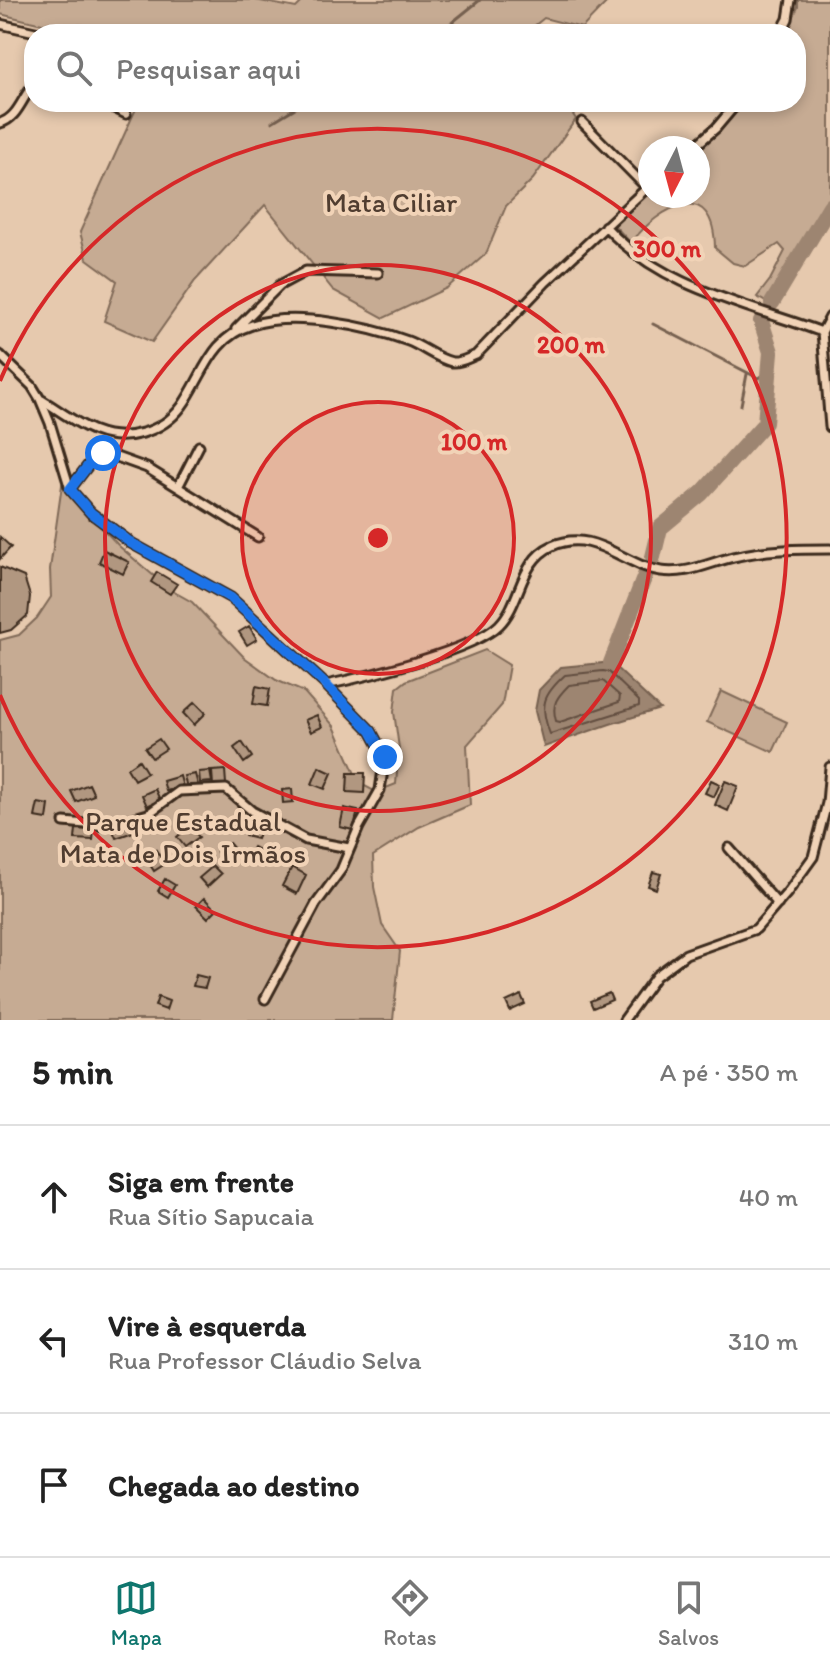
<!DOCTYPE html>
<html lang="pt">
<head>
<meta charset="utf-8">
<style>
	:root { --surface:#fff; --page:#f6f6f6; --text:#222; --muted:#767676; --line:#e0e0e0; --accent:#0f766e }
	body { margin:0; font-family:Itim,sans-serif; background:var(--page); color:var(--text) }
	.compass { position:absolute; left:638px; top:136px; width:72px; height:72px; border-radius:50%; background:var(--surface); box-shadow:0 4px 12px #0003; rotate:186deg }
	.stop { position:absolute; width:24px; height:24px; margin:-18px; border:6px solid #1a73e8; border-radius:50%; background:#fff }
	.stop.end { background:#1a73e8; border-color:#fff; box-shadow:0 2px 8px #0008 }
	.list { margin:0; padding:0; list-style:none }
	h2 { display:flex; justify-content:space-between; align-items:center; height:104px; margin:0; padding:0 32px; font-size:34px }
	h2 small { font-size:26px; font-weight:400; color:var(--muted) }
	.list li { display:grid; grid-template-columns:52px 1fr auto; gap:24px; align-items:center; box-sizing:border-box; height:144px; padding:0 32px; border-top:2px solid var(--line) }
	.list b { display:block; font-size:30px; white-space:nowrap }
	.list p { margin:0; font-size:26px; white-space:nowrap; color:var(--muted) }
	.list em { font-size:26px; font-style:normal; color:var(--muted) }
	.icon { flex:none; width:44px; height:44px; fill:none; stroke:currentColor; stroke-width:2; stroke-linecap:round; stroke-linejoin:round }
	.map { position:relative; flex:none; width:830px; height:1020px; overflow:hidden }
	.search { position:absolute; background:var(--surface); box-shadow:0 4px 12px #0003; left:24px; right:24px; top:24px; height:88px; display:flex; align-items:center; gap:20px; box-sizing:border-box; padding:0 28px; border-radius:32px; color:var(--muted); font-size:30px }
	.sheet { height:536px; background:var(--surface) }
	nav { display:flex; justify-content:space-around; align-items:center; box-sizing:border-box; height:112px; border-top:2px solid var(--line); background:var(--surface); font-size:22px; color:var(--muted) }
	nav a { display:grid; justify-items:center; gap:4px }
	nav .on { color:var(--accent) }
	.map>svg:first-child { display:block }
</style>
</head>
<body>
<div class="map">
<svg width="830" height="1020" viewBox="0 0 830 1020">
	<rect width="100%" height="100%" fill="#e6c9ae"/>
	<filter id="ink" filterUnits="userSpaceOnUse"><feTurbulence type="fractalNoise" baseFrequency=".0125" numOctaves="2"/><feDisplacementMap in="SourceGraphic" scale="16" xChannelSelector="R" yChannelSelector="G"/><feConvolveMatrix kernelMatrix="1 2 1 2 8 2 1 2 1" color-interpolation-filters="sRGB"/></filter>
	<g filter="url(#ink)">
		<path fill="#c6ab93" stroke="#806a58" stroke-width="2" d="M0 0H255L296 8 304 0H609L582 28 544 18 524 34H98L85 25 42 24 0 14Z
			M798 0H830V212L773 306 757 297 770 280 785 251 779 244 745 266 733 263 715 248C714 177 659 206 631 243L613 224 650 192V196H698V149L744 102H796V34H785L798 7Z
			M139 102H564L576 119 533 179 506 206 486 254 447 288 384 318 333 290 265 205 195 281 152 342 104 321 117 281 87 259 80 232Z
			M62 485 119 546 169 589 192 602 244 657 276 680 304 692 334 726 359 783 376 792 396 784 399 748 394 712 397 688 406 681 485 650 509 665 502 705 467 745 470 805 419 827 373 856 374 887 382 925 400 951 393 1020H0V640L19 635 37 618 51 597 50 569Z
			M721 691 787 722 773 752 707 722Z"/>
		<path fill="#9d8571" stroke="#766150" stroke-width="2" d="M603 663H611L660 709 610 724 544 747 535 711 539 690 561 667Z"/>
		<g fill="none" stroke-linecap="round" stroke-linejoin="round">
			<path stroke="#624e3f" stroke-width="2" d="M603 671 609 672 639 701V706L550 734C539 705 543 695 565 675Z
				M603 681 620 696 619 702 560 722 556 721C551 704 557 697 569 685Z"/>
			<path stroke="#766150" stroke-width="3" d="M433 34 444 29 480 0
				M272 122 305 102
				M653 324 758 378 770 373
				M741 405 747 374"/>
			<path stroke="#9d8571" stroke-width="16" d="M772 303 830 206
				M653 557 660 528 702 493 765 423 771 352 761 321
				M611 663 646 573"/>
		</g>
		<path fill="#b19780" stroke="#3b2a1e" stroke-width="2" d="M0 537 11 547 0 559Z
			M104 550 129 562 123 574 99 562Z
			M0 567 24 577 30 596 28 615 11 630 0 633Z
			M157 572 177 584 170 594 151 582Z
			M249 626 257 639 247 645 239 632Z
			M256 686 270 689 267 706 253 704Z
			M195 702 206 713 194 725 183 713Z
			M317 715 322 727 311 732 305 720Z
			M159 739 166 749 152 758 145 748Z
			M242 742 252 757 244 763 234 748Z
			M139 760 147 773 134 780 127 768Z
			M319 767 332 773 325 789 312 784Z
			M225 770 226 784 213 785 212 771Z
			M210 771 212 782 200 783 199 772Z
			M348 773H365L364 793 347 792Z
			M195 774 198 785 187 788 184 776Z
			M180 776 183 787 166 791 163 781Z
			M711 780 720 784 714 797 705 793Z
			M725 781 738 786 728 811 715 805Z
			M89 784 94 795 76 802 71 791Z
			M155 789 160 800 147 806 142 795Z
			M292 789 293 802 283 803 282 790Z
			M38 803 49 805 47 819 35 817Z
			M344 808 358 811 353 830 340 827Z
			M250 818 262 822 257 839 245 836Z
			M130 822 133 832 116 838 112 828Z
			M190 826 199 837 185 847 177 837Z
			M76 829 94 830 93 840 75 839Z
			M229 843 235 850 223 859 217 852Z
			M253 847 264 853 257 866 246 860Z
			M156 850 165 864 154 871 145 857Z
			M213 866 221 874 207 887 199 878Z
			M292 867 306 875 297 894 282 886Z
			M653 872 661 874 656 889 648 886Z
			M165 879 175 885 168 897 158 891Z
			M204 898 216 910 208 918 196 906Z
			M196 975 208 978 205 988 193 986Z
			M609 993 612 1000 593 1008 590 1001Z
			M521 995 525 1004 510 1011 506 1002Z
			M158 997 169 1001 166 1010 155 1006Z"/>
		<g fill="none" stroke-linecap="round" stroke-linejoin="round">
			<g stroke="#3b2a1e" stroke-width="13">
				<path id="minor" d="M0 24 44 34
					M780 34 788 19 791 0
					M102 102 126 114
					M582 122 647 188
					M0 123C18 118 22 97 34 84
					M693 148 716 128 738 102
					M605 226C661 288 746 304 822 332L830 427
					M236 329 280 285 306 271 378 273
					M822 332 830 317
					M0 355 32 386 40 399 50 423 70 489 91 513 131 543 231 598 326 685 371 731 385 757 380 790 359 827 341 870 316 904 265 999
					M42 400C59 410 76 424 95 431 125 443 162 433 182 406 204 375 210 338 252 325 295 311 367 326 408 341 422 346 437 359 452 362 461 363 468 358 476 355L545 283 650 185
					M178 487 199 446
					M70 489 93 459 99 454H108L147 468 258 537
					M326 685C364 677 474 650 499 625 522 602 519 561 552 546 594 527 622 565 661 571 689 575 712 561 738 556 768 549 800 549 830 549
					M64 822 107 826 148 814 179 791 226 789 252 811 306 840 349 848
					M729 848 778 904
					M624 1020 656 976 686 954 756 929 787 893 813 857 827 803 830 767"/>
			</g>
			<use href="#minor" stroke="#f1d3b7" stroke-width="7"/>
		</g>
	</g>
	<g fill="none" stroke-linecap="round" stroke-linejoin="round" filter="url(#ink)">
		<path stroke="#1a73e8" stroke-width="10" d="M103 453 93 459 70 489 91 513 131 543 231 598 326 685 371 731 385 757"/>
	</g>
	<circle cx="378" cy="538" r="136" fill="#d62828" fill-opacity=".12"/>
	<g fill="none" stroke="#d62828" stroke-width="4">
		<circle cx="378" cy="538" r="136"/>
		<circle cx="378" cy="538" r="273"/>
		<path d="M0 381A409 409 0 1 1 0 695"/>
	</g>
	<g text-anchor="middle" stroke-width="8" stroke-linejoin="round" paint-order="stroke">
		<g font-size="28" fill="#503d30" stroke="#f1d3b7">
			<text x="391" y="212">Mata Ciliar</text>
			<text x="183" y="831">Parque Estadual<tspan x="183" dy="32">Mata de Dois Irmãos</tspan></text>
		</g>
	</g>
	<circle cx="378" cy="538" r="12" fill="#d62828" stroke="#f1d3b7" stroke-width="4"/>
	<g font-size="24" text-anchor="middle" font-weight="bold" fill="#d62828" stroke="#f1d3b7" stroke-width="8" stroke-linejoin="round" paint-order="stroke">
		<text x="667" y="257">300 m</text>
		<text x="571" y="353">200 m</text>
		<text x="474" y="450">100 m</text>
	</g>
</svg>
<svg class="compass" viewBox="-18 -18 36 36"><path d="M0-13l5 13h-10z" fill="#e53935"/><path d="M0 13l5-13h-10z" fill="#767676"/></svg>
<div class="stop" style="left:103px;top:453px"></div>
<div class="stop end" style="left:385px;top:757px"></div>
<div class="search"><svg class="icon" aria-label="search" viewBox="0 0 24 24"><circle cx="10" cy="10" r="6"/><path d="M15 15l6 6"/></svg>Pesquisar aqui</div>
</div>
<section class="sheet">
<h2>5 min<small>A pé · 350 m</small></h2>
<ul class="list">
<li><svg class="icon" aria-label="ahead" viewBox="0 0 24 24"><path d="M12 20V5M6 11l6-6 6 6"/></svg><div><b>Siga em frente</b><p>Rua Sítio Sapucaia</p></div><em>40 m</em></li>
<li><svg class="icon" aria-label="left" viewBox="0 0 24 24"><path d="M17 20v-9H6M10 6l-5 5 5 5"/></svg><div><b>Vire à esquerda</b><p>Rua Professor Cláudio Selva</p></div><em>310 m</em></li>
<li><svg class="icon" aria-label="arrive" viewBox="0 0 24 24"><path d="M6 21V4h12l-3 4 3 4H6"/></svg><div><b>Chegada ao destino</b></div></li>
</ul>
</section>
<nav>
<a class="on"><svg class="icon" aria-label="map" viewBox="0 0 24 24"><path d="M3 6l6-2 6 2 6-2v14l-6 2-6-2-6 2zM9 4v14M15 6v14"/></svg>Mapa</a>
<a><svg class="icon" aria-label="directions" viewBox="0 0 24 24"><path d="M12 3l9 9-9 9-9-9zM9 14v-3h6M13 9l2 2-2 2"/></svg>Rotas</a>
<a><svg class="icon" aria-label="saved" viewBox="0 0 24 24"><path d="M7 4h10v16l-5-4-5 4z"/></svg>Salvos</a>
</nav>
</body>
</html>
